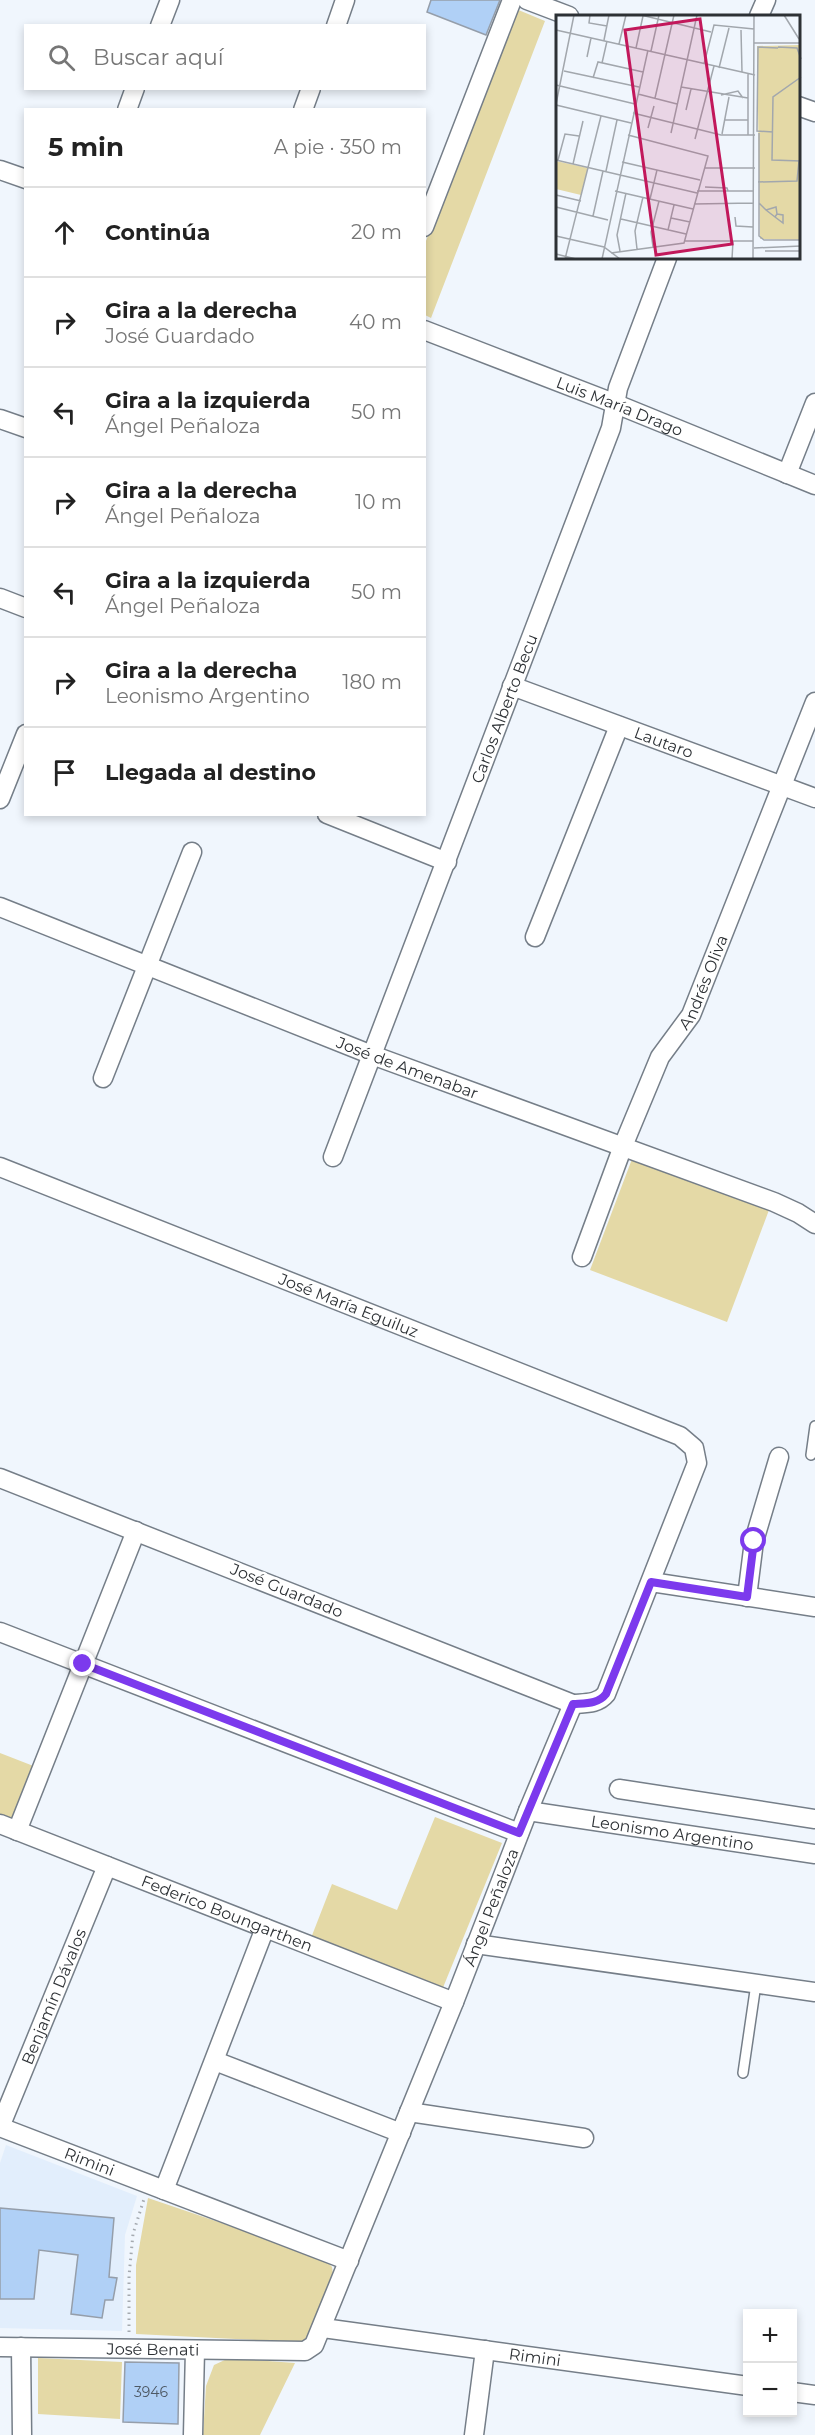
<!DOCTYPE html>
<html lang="es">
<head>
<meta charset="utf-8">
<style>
	:root { --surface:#fff; --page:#f6f6f6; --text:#222; --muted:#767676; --line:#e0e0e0 }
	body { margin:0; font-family:Montserrat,sans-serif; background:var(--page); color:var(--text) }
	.controls { position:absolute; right:18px; bottom:18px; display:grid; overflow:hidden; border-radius:0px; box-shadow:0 3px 9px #0003 }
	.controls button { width:54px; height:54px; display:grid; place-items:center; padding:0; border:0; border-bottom:2px solid var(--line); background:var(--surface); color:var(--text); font:30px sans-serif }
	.stop { position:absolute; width:18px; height:18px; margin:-14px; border:4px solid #7c3aed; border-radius:50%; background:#fff }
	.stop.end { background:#7c3aed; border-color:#fff; box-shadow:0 2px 6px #0008 }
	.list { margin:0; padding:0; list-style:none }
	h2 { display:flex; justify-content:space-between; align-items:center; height:78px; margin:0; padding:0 24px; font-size:26px }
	h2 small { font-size:20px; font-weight:400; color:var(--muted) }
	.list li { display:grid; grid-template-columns:39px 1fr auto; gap:18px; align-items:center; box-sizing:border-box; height:90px; padding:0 24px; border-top:2px solid var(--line) }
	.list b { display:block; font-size:22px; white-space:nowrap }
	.list p { margin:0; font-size:20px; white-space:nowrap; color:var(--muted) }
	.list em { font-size:20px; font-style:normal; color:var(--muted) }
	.icon { flex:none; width:33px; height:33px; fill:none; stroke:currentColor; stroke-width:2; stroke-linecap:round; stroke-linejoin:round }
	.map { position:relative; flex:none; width:815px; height:2435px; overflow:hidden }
	.search { position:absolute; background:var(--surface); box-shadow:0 3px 9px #0003; left:24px; top:24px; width:402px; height:66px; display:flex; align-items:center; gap:15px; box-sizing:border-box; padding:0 21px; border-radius:0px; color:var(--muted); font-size:22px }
	.panel { position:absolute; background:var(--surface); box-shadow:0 3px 9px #0003; left:24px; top:108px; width:402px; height:708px; border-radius:0px }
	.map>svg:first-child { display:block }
</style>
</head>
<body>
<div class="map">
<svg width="815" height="2435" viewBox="0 0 815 2435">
	<rect width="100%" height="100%" fill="#f0f6fd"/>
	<path fill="#e2eefc" d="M6 2145 137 2196 125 2235 122 2331 0 2328V2163Z"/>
	<path fill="#e4d9a6" d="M516 9 545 21 431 318 425 315 424 246Z
		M632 1159 769 1210 727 1322 590 1270Z
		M0 1753 36 1767 13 1822 0 1817Z
		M435 1817 502 1843 442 1990 311 1938 332 1884 397 1910Z
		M148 2198 324 2258 332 2267 333 2274 310 2336 303 2342H293L136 2334V2265Z
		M38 2358 122 2362 120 2419 38 2414Z
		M229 2358 295 2363 260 2435H203L206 2386 214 2365Z"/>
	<path fill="#b0d0f6" stroke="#959eaa" stroke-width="1.5" d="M431 0H500L486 35 427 12Z
		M0 2208 114 2218 109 2277 117 2278 113 2300H105L102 2318 71 2314 78 2255 39 2250 34 2299H0Z
		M125 2362 179 2363 178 2424 123 2422Z"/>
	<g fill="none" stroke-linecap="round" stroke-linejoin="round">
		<g stroke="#757e88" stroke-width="12">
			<path id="lane" d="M811 1455 815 1426
				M743 2073 756 1984"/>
		</g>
		<g stroke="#757e88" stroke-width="21">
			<g id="street">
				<path d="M527 0 569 16"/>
				<path d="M759 16 766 0"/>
				<path d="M160 26 170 0"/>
				<path d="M336 26 345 0"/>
				<path d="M798 106 815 112"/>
				<path d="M127 110 135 88"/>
				<path d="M303 110 311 88"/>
				<path d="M0 170 26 179"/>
				<path d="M424 227 512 0"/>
				<path id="s1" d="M424 330 616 404 815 485"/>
				<path d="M0 419 26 428"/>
				<path d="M787 474 815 403"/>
				<path d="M0 598 26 608"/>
				<path id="s2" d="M512 686 815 798"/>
				<path d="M0 799 26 734"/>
				<path d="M327 814 447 862"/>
				<path id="s3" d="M0 907 372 1055 774 1202 798 1213 815 1224"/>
				<path d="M535 937 619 726"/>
				<path d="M103 1078 192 852"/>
				<path id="s4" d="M333 1157 611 428 618 388 667 258"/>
				<path id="s5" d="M0 1167 680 1436 694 1448 697 1463 606 1694C598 1704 586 1703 573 1704L0 1478"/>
				<path id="s6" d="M582 1257 623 1146 660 1057 691 1015 815 702"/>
				<path d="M651 1582 815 1607"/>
				<path d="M747 1597 754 1541 779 1457"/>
				<path d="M0 1632 519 1833"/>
				<path d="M619 1789 815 1819"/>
				<path id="s7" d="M528 1811 815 1854"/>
				<path id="s8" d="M0 1824 454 2002"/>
				<path d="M17 1831 136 1531"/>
				<path d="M476 1944 815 1992"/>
				<path d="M215 2061 401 2133"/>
				<path d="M409 2112 584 2138"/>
				<path id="s9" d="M0 2127 349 2261"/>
				<path id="s10" d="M0 2127 107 1866"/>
				<path d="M164 2190 265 1928"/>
				<path id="s11" d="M323 2328 748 2386"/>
				<path id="s12" d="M0 2347 305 2351 314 2345 454 2002 528 1811 573 1704"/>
				<path d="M21 2347 22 2435"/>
				<path d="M792 2392 815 2395"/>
				<path d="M193 2435 195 2350"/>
				<path d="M474 2435 485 2350"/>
			</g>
		</g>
		<path stroke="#a5aab0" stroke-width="3" stroke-dasharray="1.5 4.5" stroke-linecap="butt" d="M129 2332V2276L133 2234 144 2199"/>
		<use href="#lane" stroke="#fff" stroke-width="9"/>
		<use href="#street" stroke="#fff" stroke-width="18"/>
	</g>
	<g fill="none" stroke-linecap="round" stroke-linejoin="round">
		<path stroke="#7c3aed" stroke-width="8" d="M83 1664 519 1833 573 1704C586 1703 598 1704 606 1694L651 1582 747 1597 754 1541"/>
	</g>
	<g text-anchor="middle" stroke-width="5" stroke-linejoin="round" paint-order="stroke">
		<g font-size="14" fill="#4e5965">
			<text x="151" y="2397">3946</text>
		</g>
		<g font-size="16" fill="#2d3135" stroke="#fff">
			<text dy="6" stroke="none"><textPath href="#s1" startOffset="210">Luis María Drago</textPath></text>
			<text dy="6" stroke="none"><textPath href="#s4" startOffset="480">Carlos Alberto Becu</textPath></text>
			<text dy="6" stroke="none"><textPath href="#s2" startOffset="162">Lautaro</textPath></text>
			<text dy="6" stroke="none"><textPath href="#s6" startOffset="302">Andrés Oliva</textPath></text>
			<text dy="6" stroke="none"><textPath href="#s3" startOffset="438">José de Amenabar</textPath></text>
			<text dy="6" stroke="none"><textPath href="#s5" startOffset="375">José María Eguiluz</textPath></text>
			<text transform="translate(287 1590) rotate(22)" y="6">José Guardado</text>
			<text dy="6" stroke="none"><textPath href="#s7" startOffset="146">Leonismo Argentino</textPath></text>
			<text dy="6" stroke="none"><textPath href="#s12" startOffset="788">Ángel Peñaloza</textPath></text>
			<text dy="6" stroke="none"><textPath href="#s8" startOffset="244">Federico Boungarthen</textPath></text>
			<text dy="6" stroke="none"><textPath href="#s10" startOffset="141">Benjamín Dávalos</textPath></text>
			<text dy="6" stroke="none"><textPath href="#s9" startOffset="96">Rimini</textPath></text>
			<text dy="6" stroke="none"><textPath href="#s12" startOffset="153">José Benati</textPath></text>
			<text dy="6" stroke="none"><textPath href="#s11" startOffset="214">Rimini</textPath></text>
		</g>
	</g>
	<g transform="translate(556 15)">
		<rect width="244" height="244" fill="#f0f6fd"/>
		<path d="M244 30V225L204 224 201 31ZM0 146 32 153 25 180 0 174Z" fill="#e4d9a6"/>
		<path fill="none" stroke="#a2a7ad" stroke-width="1.5" d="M34 0 33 8 51 11M85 0 155 17M228 0 243 24M244 0V23M0 15 199 60M185 15 186 57M48 25 53 0M198 28H245M63 29 70 0M222 32 241 33 245 44M80 33 87 1M95 36 103 0M31 42 35 23M46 48 51 26M148 49 158 10 198 14M163 53 173 13M8 56 83 72M245 62 217 82 216 145 245 146M37 63 42 47 87 57M0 70 79 89M125 72 192 83M82 79 121 89M165 80 182 76 187 83M99 83 118 0M0 89 18 0M0 90 75 108M130 95 135 74M77 98 165 120H199M169 105H192M92 113 98 91M217 117 201 116 202 32 222 33M115 118 141 0M203 118V221L208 225H245M166 119 173 82M192 120V59M139 124 158 51M0 145 141 178M2 145 9 119 23 121M66 147 144 165M17 149 27 106M149 153H199M50 156 61 105M202 167 241 166 243 146M149 172 171 173 172 176M59 176 137 194M141 176H197M0 180 25 186M94 184 101 155M203 188 210 195 219 202 221 199 220 192 210 195M138 189 197 188M0 192 52 205M37 201 47 156M179 202 180 211 197 212M219 202 227 208V200L221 199M115 203 134 207M65 204 130 219M112 215 118 190M0 221 48 232 64 244M129 226H197M97 232 95 217 103 186M198 233 245 231M81 234 79 216 87 182M64 236 61 220 70 178M209 236H245M55 238 128 228 152 141 72 120M0 239 20 244M9 244 45 101M46 244 92 35M176 244 177 226M197 244 198 0"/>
		<path fill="#c2185b" fill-opacity="0.15" stroke="#c2185b" stroke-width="3" d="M144 4 176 229 100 240 69 15Z"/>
		<rect width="244" height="244" fill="none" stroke="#2d3135" stroke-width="3"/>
	</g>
</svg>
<div class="controls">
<button>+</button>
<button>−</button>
</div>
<div class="stop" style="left:754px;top:1541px"></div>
<div class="stop end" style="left:83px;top:1664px"></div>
<div class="search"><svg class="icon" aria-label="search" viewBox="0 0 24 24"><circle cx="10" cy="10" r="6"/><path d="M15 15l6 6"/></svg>Buscar aquí</div>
<section class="panel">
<h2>5 min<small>A pie · 350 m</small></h2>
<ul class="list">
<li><svg class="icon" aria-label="ahead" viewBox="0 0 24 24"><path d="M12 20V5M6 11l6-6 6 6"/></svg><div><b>Continúa</b></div><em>20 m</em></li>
<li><svg class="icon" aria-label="right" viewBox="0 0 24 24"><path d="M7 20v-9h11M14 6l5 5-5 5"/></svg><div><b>Gira a la derecha</b><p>José Guardado</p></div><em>40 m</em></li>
<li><svg class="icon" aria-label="left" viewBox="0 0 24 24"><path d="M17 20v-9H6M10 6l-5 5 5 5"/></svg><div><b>Gira a la izquierda</b><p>Ángel Peñaloza</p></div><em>50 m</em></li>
<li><svg class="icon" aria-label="right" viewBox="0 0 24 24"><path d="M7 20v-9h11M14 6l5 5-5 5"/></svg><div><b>Gira a la derecha</b><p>Ángel Peñaloza</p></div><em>10 m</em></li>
<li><svg class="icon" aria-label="left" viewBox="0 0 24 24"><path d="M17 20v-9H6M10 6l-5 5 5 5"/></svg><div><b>Gira a la izquierda</b><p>Ángel Peñaloza</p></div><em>50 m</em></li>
<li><svg class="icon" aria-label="right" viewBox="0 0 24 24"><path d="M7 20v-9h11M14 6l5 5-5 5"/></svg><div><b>Gira a la derecha</b><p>Leonismo Argentino</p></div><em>180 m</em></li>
<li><svg class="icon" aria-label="arrive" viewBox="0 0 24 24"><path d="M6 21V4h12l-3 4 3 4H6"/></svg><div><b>Llegada al destino</b></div></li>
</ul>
</section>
</div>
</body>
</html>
